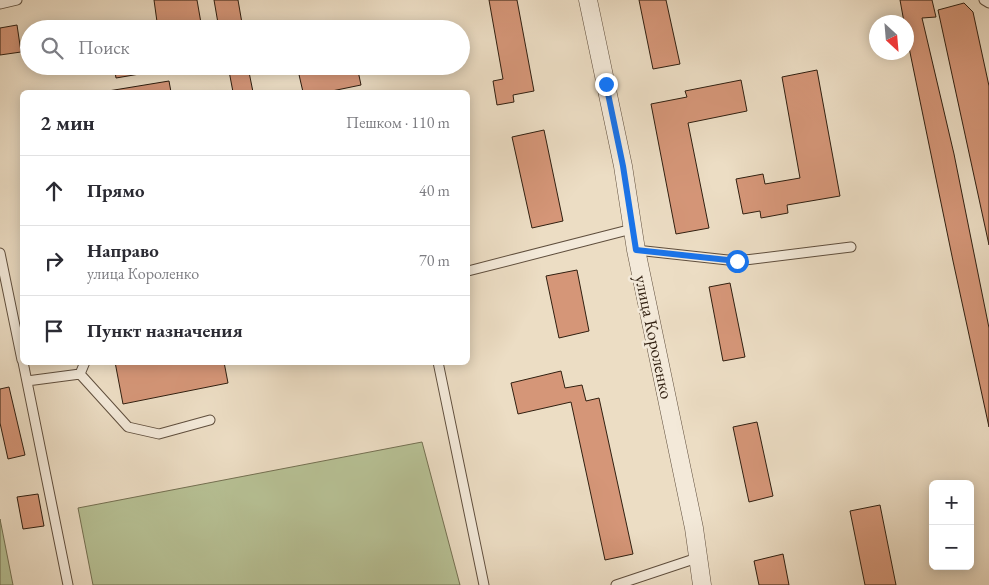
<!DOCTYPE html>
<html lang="ru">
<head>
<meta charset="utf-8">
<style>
	:root { --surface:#fff; --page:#f2f2f3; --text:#2b2b33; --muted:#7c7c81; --line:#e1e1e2 }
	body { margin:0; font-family:"EB Garamond",serif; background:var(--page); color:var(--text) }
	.controls { position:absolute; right:15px; bottom:15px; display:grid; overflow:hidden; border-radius:8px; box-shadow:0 2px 12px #0003 }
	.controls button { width:45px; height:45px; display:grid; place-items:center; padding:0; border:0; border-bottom:1px solid var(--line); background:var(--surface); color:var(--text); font:25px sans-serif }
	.compass { position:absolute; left:869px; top:15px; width:45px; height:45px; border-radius:50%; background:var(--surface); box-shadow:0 2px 12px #0003; rotate:154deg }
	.stop { position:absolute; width:15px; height:15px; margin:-11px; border:4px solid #1a73e8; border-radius:50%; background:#fff }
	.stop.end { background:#1a73e8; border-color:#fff; box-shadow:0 1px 5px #0008 }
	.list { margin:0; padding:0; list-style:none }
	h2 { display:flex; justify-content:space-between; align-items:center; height:65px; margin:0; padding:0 20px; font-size:21px }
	h2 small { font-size:16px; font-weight:400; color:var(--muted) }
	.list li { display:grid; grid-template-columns:32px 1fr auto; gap:15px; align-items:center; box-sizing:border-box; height:70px; padding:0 20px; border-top:1px solid var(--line) }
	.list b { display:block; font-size:19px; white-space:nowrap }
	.list p { margin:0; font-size:16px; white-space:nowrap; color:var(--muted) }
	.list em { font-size:16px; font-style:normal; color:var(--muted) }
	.icon { flex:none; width:28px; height:28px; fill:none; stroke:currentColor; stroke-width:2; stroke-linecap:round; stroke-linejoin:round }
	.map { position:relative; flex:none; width:989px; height:585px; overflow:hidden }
	.search { position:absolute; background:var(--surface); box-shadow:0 2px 12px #0003; left:20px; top:20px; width:450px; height:55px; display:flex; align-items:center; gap:12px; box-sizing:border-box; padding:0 18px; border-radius:28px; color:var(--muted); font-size:19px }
	.panel { position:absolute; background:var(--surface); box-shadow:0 2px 12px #0003; left:20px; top:90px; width:450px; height:275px; border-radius:8px }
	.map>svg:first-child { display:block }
</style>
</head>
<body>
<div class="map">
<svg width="989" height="585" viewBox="0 0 989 585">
	<rect width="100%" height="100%" fill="#ecddc4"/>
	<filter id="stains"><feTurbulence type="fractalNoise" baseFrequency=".004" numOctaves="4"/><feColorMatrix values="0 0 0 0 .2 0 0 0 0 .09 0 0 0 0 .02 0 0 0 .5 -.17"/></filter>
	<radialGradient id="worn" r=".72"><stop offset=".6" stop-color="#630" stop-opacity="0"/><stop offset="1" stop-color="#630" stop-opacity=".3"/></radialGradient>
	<path fill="#b7c195" stroke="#747052" d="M422 442 460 585H93L78 508Z
		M0 519 13 585H0Z"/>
	<path fill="#d59678" stroke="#301f10" d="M154 0H197L201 23 158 29Z
		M214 0H238L243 29H219Z
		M489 0H517L534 91 513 95 514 102 497 105 493 81 503 79Z
		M639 0H666L680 64 653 69Z
		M900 0H932L936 17 922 18 954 154 989 328V427L953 261 906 33V22H904Z
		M964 3 973 12 989 86V245L938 10Z
		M304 21 306 29H274V27Z
		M17 25 21 52 0 55V28Z
		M114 66H175V68L116 78Z
		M297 66H357L361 85 327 92H303Z
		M248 67 253 92H233L229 71Z
		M817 70 840 196 787 205 788 213 761 218 760 211 743 214 736 179 763 174 765 184 800 178 782 77Z
		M741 80 747 111 688 123 709 228 676 234 651 104 687 97 685 91Z
		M169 81 171 92H102Z
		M544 130 563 221 532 228 512 137Z
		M577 270 589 331 559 338 546 276Z
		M730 283 745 357 723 361 709 287Z
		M115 362H224L228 383 123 404Z
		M561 371 565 388 582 385 586 401 599 398 633 554 605 560 571 402 518 414 511 383Z
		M9 387 25 455 8 459 0 423V389Z
		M757 422 773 496 749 502 733 427Z
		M38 494 44 526 23 529 17 497Z
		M880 505 896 585H865L850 511Z
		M783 554 789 585H759L754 561Z"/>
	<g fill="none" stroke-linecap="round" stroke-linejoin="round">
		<g stroke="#5f4e3d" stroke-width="11">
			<path id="lane" d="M984 0 989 3
				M0 4 17 0
				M636 250 737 261 851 247
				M0 253 22 360
				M468 271 632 229
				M23 362 68 585
				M438 362 484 585
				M80 374 128 427 159 434 210 420
				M27 381 80 374 85 362
				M616 585 697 558"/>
		</g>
		<g stroke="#5f4e3d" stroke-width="19">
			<path id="street" d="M588 0 623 166 636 250 694 528 702 585"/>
		</g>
		<use href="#lane" stroke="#f3e9d9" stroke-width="9"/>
		<use href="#street" stroke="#f3e9d9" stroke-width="18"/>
	</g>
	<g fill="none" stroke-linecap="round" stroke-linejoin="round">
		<path stroke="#1a73e8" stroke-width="6" d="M606 84 623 166 636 250 737 261"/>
	</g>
	<g text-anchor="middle" stroke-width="5" stroke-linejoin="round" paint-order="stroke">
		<g font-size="18" fill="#301f10" stroke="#f3e9d9">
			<text transform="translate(654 337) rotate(78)" y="6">улица Короленко</text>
		</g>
	</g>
	<rect width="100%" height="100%" filter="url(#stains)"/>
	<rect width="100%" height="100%" fill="url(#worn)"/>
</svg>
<div class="controls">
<button>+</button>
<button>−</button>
</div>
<svg class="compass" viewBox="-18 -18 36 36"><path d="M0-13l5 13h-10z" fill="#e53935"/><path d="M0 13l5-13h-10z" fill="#7c7c81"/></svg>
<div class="stop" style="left:737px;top:261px"></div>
<div class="stop end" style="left:606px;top:84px"></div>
<div class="search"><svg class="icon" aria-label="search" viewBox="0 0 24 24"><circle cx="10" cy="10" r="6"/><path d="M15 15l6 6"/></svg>Поиск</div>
<section class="panel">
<h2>2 мин<small>Пешком · 110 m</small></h2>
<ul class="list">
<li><svg class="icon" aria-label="ahead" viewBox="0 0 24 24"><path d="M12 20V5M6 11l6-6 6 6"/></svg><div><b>Прямо</b></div><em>40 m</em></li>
<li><svg class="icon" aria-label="right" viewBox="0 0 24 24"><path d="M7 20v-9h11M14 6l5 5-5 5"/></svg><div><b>Направо</b><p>улица Короленко</p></div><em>70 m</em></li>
<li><svg class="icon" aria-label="arrive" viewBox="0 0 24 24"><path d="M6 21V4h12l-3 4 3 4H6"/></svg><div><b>Пункт назначения</b></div></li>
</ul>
</section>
</div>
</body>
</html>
